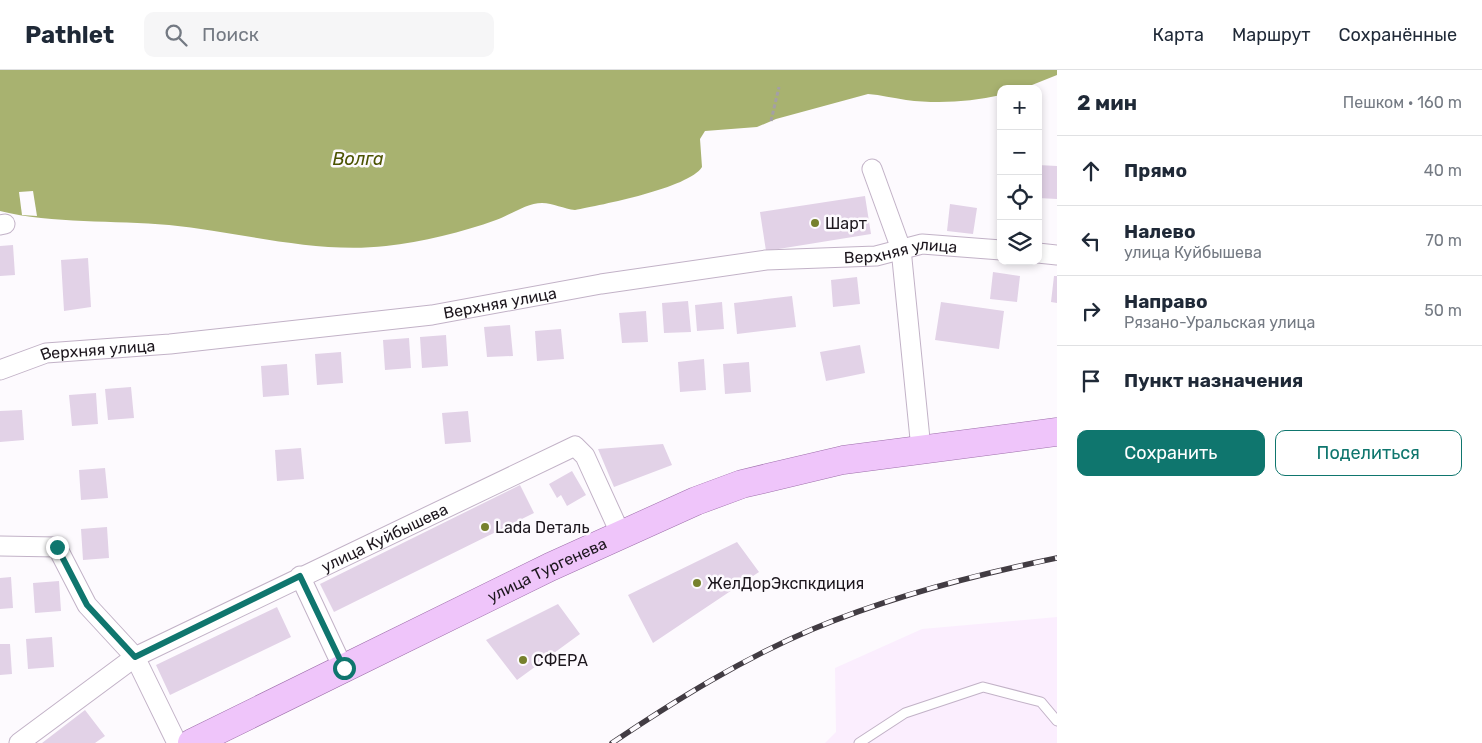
<!DOCTYPE html>
<html lang="ru">
<head>
<meta charset="utf-8">
<style>
	:root { --surface:#fff; --page:#f6f6f7; --text:#1f2937; --muted:#747a83; --line:#e0e1e3; --accent:#0f766e }
	body { margin:0; font-family:Rubik,sans-serif; background:var(--page); color:var(--text) }
	.controls { position:absolute; right:15px; top:15px; display:grid; overflow:hidden; border-radius:10px; box-shadow:0 2px 8px #0003 }
	.controls button { width:45px; height:45px; display:grid; place-items:center; padding:0; border:0; border-bottom:1px solid var(--line); background:var(--surface); color:var(--text); font:25px sans-serif }
	.stop { position:absolute; width:15px; height:15px; margin:-11px; border:4px solid #0f766e; border-radius:50%; background:#fff }
	.stop.end { background:#0f766e; border-color:#fff; box-shadow:0 1px 5px #0008 }
	.list { margin:0; padding:0; list-style:none }
	h2 { display:flex; justify-content:space-between; align-items:center; height:65px; margin:0; padding:0 20px; font-size:21px }
	h2 small { font-size:16px; font-weight:400; color:var(--muted) }
	.list li { display:grid; grid-template-columns:32px 1fr auto; gap:15px; align-items:center; box-sizing:border-box; height:70px; padding:0 20px; border-top:1px solid var(--line) }
	.list b { display:block; font-size:19px; white-space:nowrap }
	.list p { margin:0; font-size:16px; white-space:nowrap; color:var(--muted) }
	.list em { font-size:16px; font-style:normal; color:var(--muted) }
	.actions { display:flex; gap:10px; padding:15px 20px }
	.actions a { flex:1; padding:11px 0; border:1px solid var(--accent); border-radius:10px; text-align:center; font-size:18px; color:var(--accent) }
	.actions .main { background:var(--accent); color:#fff }
	.icon { flex:none; width:28px; height:28px; fill:none; stroke:currentColor; stroke-width:2; stroke-linecap:round; stroke-linejoin:round }
	.map { position:relative; flex:none; width:1057px; height:673px; overflow:hidden }
	header { display:flex; align-items:center; gap:30px; box-sizing:border-box; height:70px; padding:0 25px; background:var(--surface); border-bottom:1px solid var(--line) }
	header strong { font-size:24px }
	nav { display:flex; gap:28px; margin-inline-start:auto; font-size:18px }
	.search { width:350px; height:45px; background:var(--page); display:flex; align-items:center; gap:12px; box-sizing:border-box; padding:0 18px; border-radius:10px; color:var(--muted); font-size:19px }
	main { display:flex }
	aside { flex:1; background:var(--surface) }
	.map>svg:first-child { display:block }
</style>
</head>
<body>
<header>
<strong>Pathlet</strong>
<div class="search"><svg class="icon" aria-label="search" viewBox="0 0 24 24"><circle cx="10" cy="10" r="6"/><path d="M15 15l6 6"/></svg>Поиск</div>
<nav><a>Карта</a><a>Маршрут</a><a>Сохранённые</a></nav>
</header>
<main>
<div class="map">
<svg width="1057" height="673" viewBox="0 0 1057 673">
	<rect width="100%" height="100%" fill="#fdfafe"/>
	<path fill="#fbeefe" d="M1057 547V673H825L836 662 835 598 922 559Z"/>
	<path fill="#a8b270" d="M0 0H1057V5L1022 19H1001V25C970 32 938 34 906 30 893 28 881 25 868 24L776 49 757 57 705 61 700 69 702 97C689 118 601 135 575 140 564 139 553 133 542 133 527 133 510 145 496 150 463 162 422 172 386 176 313 184 241 162 169 155 114 150 53 154 0 141Z"/>
	<path fill="#fdfafe" d="M33 121 37 146 22 145 19 122Z"/>
	<path fill="#e2d2e7" d="M1038 95 1057 96V129L1038 128Z
		M865 126 871 164 766 181 760 142Z
		M950 134 977 138 973 164 947 161Z
		M13 175 15 205 0 206V176Z
		M88 188 91 237 64 241 61 190Z
		M993 202 1020 206 1017 232 990 229Z
		M1054 206H1057V233L1051 232Z
		M857 207 860 234 833 237 831 210Z
		M792 226 796 257 737 264 734 233Z
		M688 231 691 262 664 263 662 233Z
		M722 232 724 259 697 261 695 235Z
		M941 232 1004 241 999 279 935 270Z
		M646 241 648 272 622 273 619 243Z
		M510 255 513 286 487 287 484 257Z
		M561 259 564 289 537 291 535 261Z
		M446 265 448 296 422 298 420 267Z
		M409 268 411 298 385 300 383 270Z
		M860 275 865 303 826 311 820 282Z
		M341 282 343 313 317 315 315 284Z
		M704 289 706 320 680 322 678 292Z
		M749 292 751 322 725 324 723 294Z
		M287 294 289 325 263 327 261 296Z
		M131 317 134 348 108 350 105 319Z
		M96 323 98 354 72 356 69 325Z
		M22 340 24 370 0 372V341Z
		M468 341 471 372 445 374 442 343Z
		M663 374 672 395 614 417 598 379Z
		M301 378 304 409 277 411 275 380Z
		M105 398 108 428 81 430 79 400Z
		M572 401 586 425 567 436 561 425 557 428 549 414Z
		M520 415 534 443 334 542 320 514Z
		M107 457 109 488 83 490 81 459Z
		M737 472 759 502 653 573 628 525Z
		M11 507 13 538 0 539V508Z
		M59 511 61 541 35 543 33 513Z
		M558 534 580 564 517 610 486 570Z
		M277 537 291 567 170 625 156 595Z
		M52 567 54 597 28 599 26 569Z
		M0 574H10L12 604 0 605Z
		M85 640 105 666 95 673H42Z"/>
	<g fill="none" stroke-linecap="round" stroke-linejoin="round">
		<g stroke="#c2b2c7" stroke-width="11">
			<path id="lane" d="M859 673 905 643 983 617 1041 632 1057 651"/>
		</g>
		<g stroke="#c2b2c7" stroke-width="21">
			<g id="street">
				<path d="M872 99 901 179 921 379"/>
				<path d="M0 155 5 154"/>
				<path d="M1038 183 1057 185"/>
				<path id="s1" d="M0 300 46 283 170 274 432 245 601 214 766 190 876 186 922 174 1001 180"/>
				<path d="M0 476 57 477 87 535 135 587 177 673"/>
				<path d="M300 506 343 598"/>
				<path id="s2" d="M19 673 135 587 575 376 585 386 621 465"/>
			</g>
		</g>
		<g stroke="#9e6fab" stroke-width="29">
			<g id="primary">
				<path id="s3" d="M192 673 550 497 696 431 742 414 843 390 1057 362"/>
			</g>
		</g>
		<path stroke="#a49fa5" stroke-width="3" stroke-dasharray="4 2.5" stroke-linecap="butt" d="M771 51 779 17"/>
		<use href="#lane" stroke="#fff" stroke-width="9"/>
		<use href="#street" stroke="#fff" stroke-width="19"/>
		<use href="#primary" stroke="#efc5fa" stroke-width="28"/>
		<g stroke="#423c43" stroke-width="5.5">
			<path id="rail" d="M612 673C676 630 742 589 813 559 892 526 974 505 1057 488"/>
		</g>
		<use href="#rail" stroke="#fdfafe" stroke-width="4" stroke-dasharray="11" stroke-linecap="butt"/>
	</g>
	<g fill="none" stroke-linecap="round" stroke-linejoin="round">
		<path stroke="#0f766e" stroke-width="6" d="M57 477 87 535 135 587 300 506 344 598"/>
	</g>
	<g fill="#76812d" stroke="#fdfafe" stroke-width="2">
		<circle cx="815" cy="153" r="5"/>
		<circle cx="485" cy="457" r="5"/>
		<circle cx="697" cy="513" r="5"/>
		<circle cx="523" cy="590" r="5"/>
	</g>
	<g text-anchor="middle" stroke-width="5" stroke-linejoin="round" paint-order="stroke">
		<g font-size="16" fill="#1d171e" stroke="#fdfafe" text-anchor="start">
			<text x="825" y="159">Шарт</text>
			<text x="495" y="463">Lada Dеталь</text>
			<text x="707" y="519">ЖелДорЭкспкдиция</text>
			<text x="533" y="596">СФЕРА</text>
		</g>
		<g font-size="16" fill="#1d171e" stroke="#fdfafe">
			<text dy="6" stroke="none"><textPath href="#s1" startOffset="911">Верхняя улица</textPath></text>
			<text dy="6" stroke="none"><textPath href="#s1" startOffset="506">Верхняя улица</textPath></text>
			<text dy="6" stroke="none"><textPath href="#s1" startOffset="101">Верхняя улица</textPath></text>
			<text dy="6" stroke="none"><textPath href="#s2" startOffset="421">улица Куйбышева</textPath></text>
			<text dy="6" stroke="none"><textPath href="#s3" startOffset="395">улица Тургенева</textPath></text>
		</g>
		<g font-size="18" font-style="italic" fill="#4b5302" stroke="#fdfafe">
			<text x="358" y="95">Волга</text>
		</g>
	</g>
</svg>
<div class="controls">
<button>+</button>
<button>−</button>
<button><svg class="icon" aria-label="locate" viewBox="0 0 24 24"><circle cx="12" cy="12" r="6"/><path d="M12 2v4M12 18v4M2 12h4M18 12h4"/></svg></button>
<button><svg class="icon" aria-label="layers" viewBox="0 0 24 24"><path d="M12 4l9 5-9 5-9-5zM3 14l9 5 9-5"/></svg></button>
</div>
<div class="stop" style="left:344px;top:598px"></div>
<div class="stop end" style="left:57px;top:477px"></div>
</div>
<aside>
<h2>2 мин<small>Пешком · 160 m</small></h2>
<ul class="list">
<li><svg class="icon" aria-label="ahead" viewBox="0 0 24 24"><path d="M12 20V5M6 11l6-6 6 6"/></svg><div><b>Прямо</b></div><em>40 m</em></li>
<li><svg class="icon" aria-label="left" viewBox="0 0 24 24"><path d="M17 20v-9H6M10 6l-5 5 5 5"/></svg><div><b>Налево</b><p>улица Куйбышева</p></div><em>70 m</em></li>
<li><svg class="icon" aria-label="right" viewBox="0 0 24 24"><path d="M7 20v-9h11M14 6l5 5-5 5"/></svg><div><b>Направо</b><p>Рязано-Уральская улица</p></div><em>50 m</em></li>
<li><svg class="icon" aria-label="arrive" viewBox="0 0 24 24"><path d="M6 21V4h12l-3 4 3 4H6"/></svg><div><b>Пункт назначения</b></div></li>
</ul>
<div class="actions"><a class="main">Сохранить</a><a>Поделиться</a></div>
</aside>
</main>
</body>
</html>
